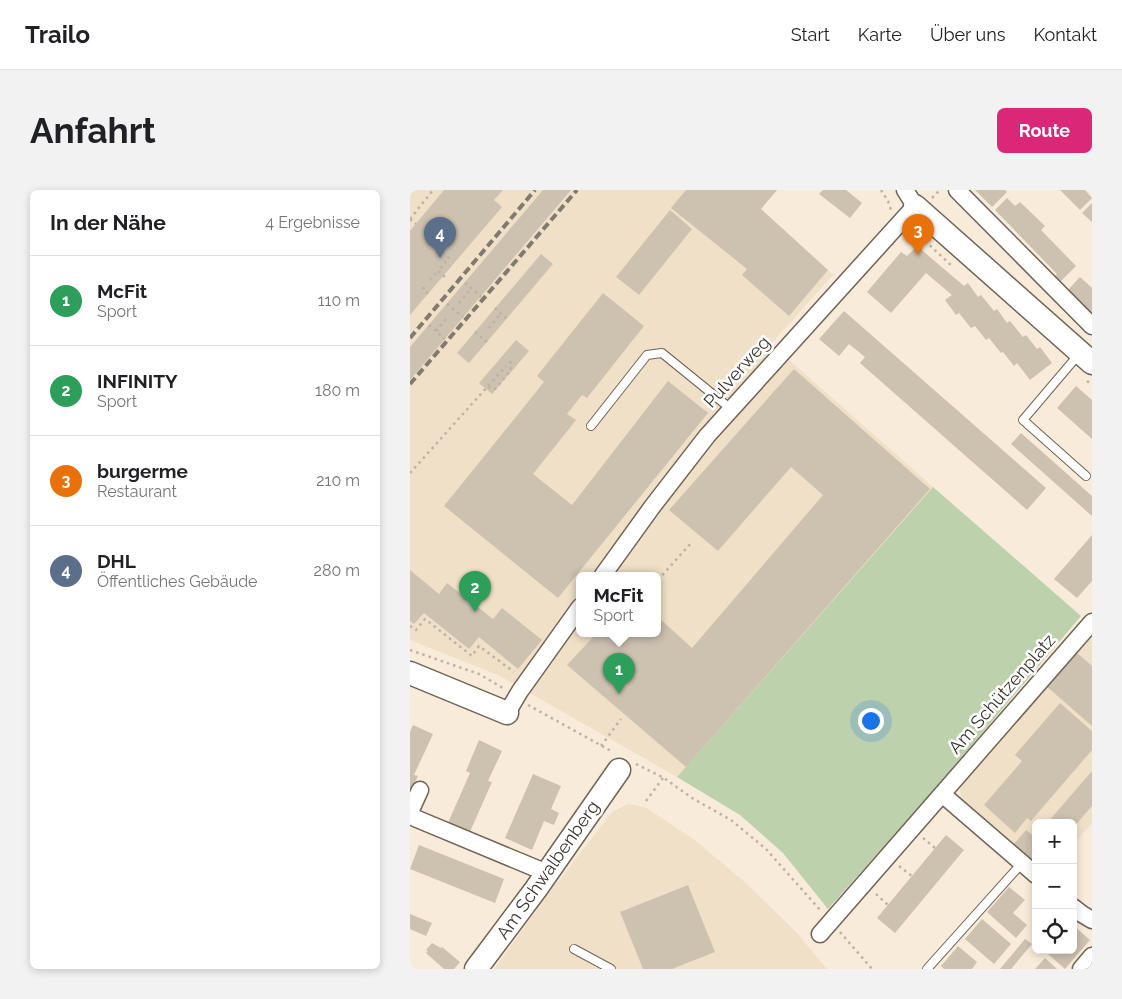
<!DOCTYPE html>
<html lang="de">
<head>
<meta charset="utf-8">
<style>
	:root { --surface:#fff; --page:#f2f2f2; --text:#202124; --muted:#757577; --line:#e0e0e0; --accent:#db2777 }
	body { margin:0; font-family:Raleway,sans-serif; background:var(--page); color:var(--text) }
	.controls { position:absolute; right:15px; bottom:15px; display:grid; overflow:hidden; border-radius:8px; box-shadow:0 2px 8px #0003 }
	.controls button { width:45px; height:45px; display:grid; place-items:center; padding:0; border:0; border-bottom:1px solid var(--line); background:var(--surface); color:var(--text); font:25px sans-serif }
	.you { position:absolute; left:460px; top:530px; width:18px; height:18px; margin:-12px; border:4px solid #fff; border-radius:50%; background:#1a73e8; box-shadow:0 0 0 8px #1a73e833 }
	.badge { display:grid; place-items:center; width:32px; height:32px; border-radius:50%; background:var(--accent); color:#fff; font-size:16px; font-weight:700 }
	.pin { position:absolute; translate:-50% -41px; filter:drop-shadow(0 1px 2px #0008) }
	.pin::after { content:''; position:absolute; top:26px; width:18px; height:15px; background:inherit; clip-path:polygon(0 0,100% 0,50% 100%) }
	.popup { position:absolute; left:166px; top:382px; width:85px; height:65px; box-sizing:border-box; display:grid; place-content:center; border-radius:8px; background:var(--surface); filter:drop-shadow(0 1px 4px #0005); font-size:16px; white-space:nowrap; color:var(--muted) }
	.popup b { font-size:19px; color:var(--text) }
	.popup::after { content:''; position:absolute; left:50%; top:100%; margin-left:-10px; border:10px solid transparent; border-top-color:var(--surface) }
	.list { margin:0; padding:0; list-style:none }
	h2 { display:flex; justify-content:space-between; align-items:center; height:65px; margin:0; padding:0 20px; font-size:21px }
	h2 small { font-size:16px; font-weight:400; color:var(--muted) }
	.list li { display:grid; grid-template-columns:32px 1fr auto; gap:15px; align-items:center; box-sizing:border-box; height:90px; padding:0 20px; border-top:1px solid var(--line) }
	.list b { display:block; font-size:19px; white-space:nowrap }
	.list p { margin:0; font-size:16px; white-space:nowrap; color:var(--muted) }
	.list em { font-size:16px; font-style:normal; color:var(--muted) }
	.icon { flex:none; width:28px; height:28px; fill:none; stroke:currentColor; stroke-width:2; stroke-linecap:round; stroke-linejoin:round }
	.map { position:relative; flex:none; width:682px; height:779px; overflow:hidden; border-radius:8px }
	header { display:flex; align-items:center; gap:30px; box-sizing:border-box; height:70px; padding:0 25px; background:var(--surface); border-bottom:1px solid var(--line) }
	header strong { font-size:24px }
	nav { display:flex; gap:28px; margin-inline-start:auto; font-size:18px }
	.intro { display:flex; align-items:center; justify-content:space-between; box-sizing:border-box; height:120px; padding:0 30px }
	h1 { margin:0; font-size:35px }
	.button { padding:12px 22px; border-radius:8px; background:var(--accent); color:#fff; font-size:18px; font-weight:700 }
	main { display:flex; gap:30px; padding:0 30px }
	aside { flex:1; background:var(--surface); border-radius:8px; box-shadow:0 2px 8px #0003 }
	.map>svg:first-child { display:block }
</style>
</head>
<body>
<header>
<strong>Trailo</strong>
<nav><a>Start</a><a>Karte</a><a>Über uns</a><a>Kontakt</a></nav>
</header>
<div class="intro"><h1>Anfahrt</h1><a class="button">Route</a></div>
<main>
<aside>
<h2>In der Nähe<small>4 Ergebnisse</small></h2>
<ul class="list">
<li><span class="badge" style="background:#2e9e5b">1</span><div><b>McFit</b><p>Sport</p></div><em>110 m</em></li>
<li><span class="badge" style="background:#2e9e5b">2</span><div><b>INFINITY</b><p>Sport</p></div><em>180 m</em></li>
<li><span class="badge" style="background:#e8710a">3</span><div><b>burgerme</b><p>Restaurant</p></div><em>210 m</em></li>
<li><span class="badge" style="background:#5c6f8a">4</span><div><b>DHL</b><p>Öffentliches Gebäude</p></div><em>280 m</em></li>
</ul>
</aside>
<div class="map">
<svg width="682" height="779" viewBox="0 0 682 779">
	<rect width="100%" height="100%" fill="#f8ebd9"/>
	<path fill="#f0e0c8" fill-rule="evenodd" d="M0 0H367L351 19 423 85 361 154 523 297 267 587 88 485 0 450ZM170 385H248V443H170Z
		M682 445V633L663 655V633H626V675L554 613 551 608 550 599 552 594 633 498Z
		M218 614 235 617 286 651 337 694 388 744 417 779H84L137 706 202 622Z"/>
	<path fill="#bed1ad" d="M523 297 671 426 524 600 418 719 373 663 330 625 267 587Z"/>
	<path fill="#cdc1b0" d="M34 0H93L84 10 92 17 0 125V41Z
		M133 0H161L0 190V157Z
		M276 0H367L351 19 418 80 379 126 332 85 337 79 261 18Z
		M413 0H436L452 13 440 28 409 4Z
		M565 0H595L597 2 582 17Z
		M650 0H675L682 8 670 20Z
		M597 8 605 16 610 12 635 36 631 40 666 76 649 93 643 88 647 84 585 20Z
		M682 13V32L672 23Z
		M260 20 282 39 229 105 206 87Z
		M507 56 554 96 558 93 568 107 571 105 584 121 587 119 597 133 600 131 613 147 616 145 627 159 630 157 642 173 620 190 607 173 604 176 593 162 591 163 579 148 576 150 565 136 561 138 549 123 546 125 535 110 542 105 516 83 481 123 457 102 491 62 497 66Z
		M131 64 143 74 59 173 47 163Z
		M670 87 682 98V126L657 101Z
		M193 103 234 136 177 208 172 205 157 224 166 230 123 284 162 315 258 191 298 223 148 408 34 316 134 192 127 186Z
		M434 121 636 298 617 320 450 173 455 167 439 154 429 166 409 149Z
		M106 150 119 161 82 204 69 193Z
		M384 179 520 299 276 577 157 475 187 443H248V427L282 458 413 305 381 277 308 361 259 320Z
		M666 196 682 210V249L647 218Z
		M611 243 682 306V326L601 254Z
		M682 345V391L667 408 644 389Z
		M0 380 29 404 37 393 83 429 92 418 132 450 108 479 69 447 59 459 14 423 4 434 0 431Z
		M666 462 682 476V536L635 495Z
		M650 513 682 541V560L621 631 617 628 605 643 574 615 612 571 605 565Z
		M3 535 23 544 4 585 8 586 0 603V542Z
		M69 550 92 561 78 591 82 592 59 644 37 635 60 583 56 581Z
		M682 581V616L663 638V633H637Z
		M123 584 151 596 141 619 149 623 144 635 134 631 122 660 95 648Z
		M616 640 625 647 626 646V675L603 655Z
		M536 645 554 660 485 743 467 728Z
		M9 655 94 689 85 713 0 679Z
		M278 695 305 762 262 779H233L210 722Z
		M599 697 615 710 603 723 617 735 606 748 577 722Z
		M0 724 22 733 16 746 0 739Z
		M572 729 601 754 584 774 555 749Z
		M663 735 680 750 655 779 638 764 641 760H663Z
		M615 749 622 754 601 779H590Z
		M22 753 31 758 32 757 50 772 44 779H34L16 763 18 761 16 760Z
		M548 756 567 772 562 779H534L531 776Z
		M635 768 647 779H625Z"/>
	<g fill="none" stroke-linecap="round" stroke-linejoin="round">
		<g stroke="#6f6455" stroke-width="10">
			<path id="lane" d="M669 164 613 230 676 286
				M181 236 237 165 252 163 321 219
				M164 759 201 779
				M517 779 612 673"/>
		</g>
		<g stroke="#6f6455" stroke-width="19">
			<path id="street" d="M547 0 682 136
				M193 385 242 317 297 246 505 16 495 0
				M97 523 110 501 170 417
				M532 604 626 685
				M0 622 10 600
				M0 626 137 683
				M663 717 672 724 682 730
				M410 744 682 432
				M671 779 682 766"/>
		</g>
		<g stroke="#6f6455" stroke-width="25">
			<path id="secondary" d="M505 16 682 173
				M0 483 97 523
				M66 779 126 699 209 580"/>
		</g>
		<path stroke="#bdb2a4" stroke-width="2.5" stroke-dasharray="2.5 4" stroke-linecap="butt" d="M471 0 478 11 481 20
			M522 8 530 0
			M0 29 23 0
			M0 29 6 34
			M515 51 542 76
			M35 87 28 81 39 68 37 67
			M20 90 28 81
			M55 93 71 107
			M14 97 13 99 20 105
			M49 113 61 99
			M37 114 53 127
			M85 118 97 129
			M19 135 35 149
			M79 138 91 123
			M26 141 38 127
			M65 142 77 152
			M677 191 682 195
			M78 197 85 199 101 180 100 173 102 170
			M0 283 96 176
			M218 385 220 383 226 385
			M248 390 282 352
			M0 436 6 440 15 429 62 466 69 456 104 482
			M0 460 69 484 93 498
			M118 515 203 562
			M191 556 211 529
			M226 574 254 588 282 608 321 630 356 659 411 721
			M236 611 253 588
			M513 648 525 658
			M489 676 502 686
			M466 704 478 715
			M430 742 462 779"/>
		<use href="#lane" stroke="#fff" stroke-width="8"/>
		<use href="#street" stroke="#fff" stroke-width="16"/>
		<use href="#secondary" stroke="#fff" stroke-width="22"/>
		<path stroke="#827a6f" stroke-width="4" stroke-dasharray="8 4" stroke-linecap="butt" d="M0 148 125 0
			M0 194 167 0"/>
	</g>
	<g text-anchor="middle" stroke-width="5" stroke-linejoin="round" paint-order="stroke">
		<g font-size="18" fill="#3a352e" stroke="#fff">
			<text transform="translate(327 182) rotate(-48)" y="6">Pulverweg</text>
			<text transform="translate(592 504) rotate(-49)" y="6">Am Schützenplatz</text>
			<text transform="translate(138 680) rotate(-55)" y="6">Am Schwalbenberg</text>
		</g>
	</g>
</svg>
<div class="controls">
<button>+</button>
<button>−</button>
<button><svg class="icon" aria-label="locate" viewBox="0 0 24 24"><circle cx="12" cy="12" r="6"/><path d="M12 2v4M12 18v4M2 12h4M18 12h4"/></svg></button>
</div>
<div class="you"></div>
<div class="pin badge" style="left:209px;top:504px;background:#2e9e5b">1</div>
<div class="popup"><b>McFit</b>Sport</div>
<div class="pin badge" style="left:65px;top:422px;background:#2e9e5b">2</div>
<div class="pin badge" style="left:508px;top:65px;background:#e8710a">3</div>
<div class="pin badge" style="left:30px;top:68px;background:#5c6f8a">4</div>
</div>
</main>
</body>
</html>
